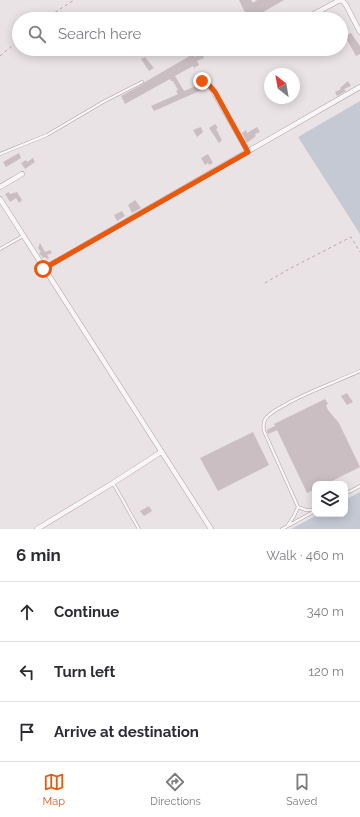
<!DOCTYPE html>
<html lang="en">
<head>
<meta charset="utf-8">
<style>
	:root { --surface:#fff; --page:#f7f7f7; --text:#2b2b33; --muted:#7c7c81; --line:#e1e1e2; --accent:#ea580c }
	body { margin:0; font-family:Raleway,sans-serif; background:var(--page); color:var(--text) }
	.controls { position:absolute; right:12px; bottom:12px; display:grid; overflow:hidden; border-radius:8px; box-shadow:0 2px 10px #0003 }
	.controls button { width:36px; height:36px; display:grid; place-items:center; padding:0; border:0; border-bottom:1px solid var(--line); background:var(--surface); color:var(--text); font:20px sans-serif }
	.compass { position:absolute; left:264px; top:68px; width:36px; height:36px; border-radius:50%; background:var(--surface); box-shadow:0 2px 10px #0003; rotate:329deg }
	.stop { position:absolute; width:12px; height:12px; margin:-9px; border:3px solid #ea580c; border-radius:50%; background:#fff }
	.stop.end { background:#ea580c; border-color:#fff; box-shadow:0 1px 4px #0008 }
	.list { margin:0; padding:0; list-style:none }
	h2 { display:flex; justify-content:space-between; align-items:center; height:52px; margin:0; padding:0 16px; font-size:17px }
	h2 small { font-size:13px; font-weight:400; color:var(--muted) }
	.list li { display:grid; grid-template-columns:26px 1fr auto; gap:12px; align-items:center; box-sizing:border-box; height:60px; padding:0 16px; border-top:1px solid var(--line) }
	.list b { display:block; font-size:15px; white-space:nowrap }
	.list em { font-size:13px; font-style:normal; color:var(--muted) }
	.icon { flex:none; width:22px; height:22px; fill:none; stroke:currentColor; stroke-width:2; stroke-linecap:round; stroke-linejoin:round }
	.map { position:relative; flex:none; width:360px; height:529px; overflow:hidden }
	.search { position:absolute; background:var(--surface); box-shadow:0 2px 10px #0003; left:12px; right:12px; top:12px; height:44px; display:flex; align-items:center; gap:10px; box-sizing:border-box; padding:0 14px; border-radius:22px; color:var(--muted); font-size:15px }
	.sheet { height:232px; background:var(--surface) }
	nav { display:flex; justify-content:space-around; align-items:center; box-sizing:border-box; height:56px; border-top:1px solid var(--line); background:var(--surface); font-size:11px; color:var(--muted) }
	nav a { display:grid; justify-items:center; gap:2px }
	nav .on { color:var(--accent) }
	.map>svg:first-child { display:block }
</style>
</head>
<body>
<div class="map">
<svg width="360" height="529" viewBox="0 0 360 529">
	<rect width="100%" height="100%" fill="#eae3e6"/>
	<path fill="#c5c9d4" d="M360 101V234L298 137Z
		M360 492V529H291L319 514H345V500Z"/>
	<path fill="#cabec3" d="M239 0H251L253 3 257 0H284L251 19H248Z
		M351 33 360 46V54L356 56 345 36Z
		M201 53 204 58 197 61 199 65 194 68 193 66 175 76 184 91 198 85 203 86 204 89 154 111 151 106 178 94 176 91 178 90 173 81H171L170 79 125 104 121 96 143 84 145 82 193 54 195 57Z
		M145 57 154 68 149 71 141 59Z
		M348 81 351 86 344 89 346 91 337 96 335 92 341 89 340 88Z
		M215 124 218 128 216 129 222 140 219 143 209 128Z
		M201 127 203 132 197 137 193 130Z
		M257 127 260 132 255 134 256 136 247 143 242 133 246 130 247 133Z
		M19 153 21 158 6 167 3 162Z
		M208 154 213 163 209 165 208 163 205 165 201 158Z
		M33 158 35 162 25 169 21 163 26 160 27 162Z
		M9 192 10 194 17 192 22 200 19 203 16 198 10 202 5 194Z
		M135 200 141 208 132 213 128 205Z
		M122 211 125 216 117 221 114 215Z
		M40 243 45 252 50 250 52 253 47 255 49 258 47 259 45 257 43 258 39 253 41 252 38 248Z
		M347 393 353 402 347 405 341 396Z
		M325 399 328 404 326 405 328 410 339 423 360 467 326 484H315V489L307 493 277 430 268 434 267 430 275 426 274 424Z
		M253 432 269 465 218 491 200 458Z
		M149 506 152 511 144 516 140 511Z"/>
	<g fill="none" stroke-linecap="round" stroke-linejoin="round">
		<g stroke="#ada1a6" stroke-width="3.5">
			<path id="service" d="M0 154 47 135 103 102 142 82
				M0 249 23 236
				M113 483 139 529
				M345 494 360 486
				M298 507 306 510H315
				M288 525 294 516 298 507 264 431C263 426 263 421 267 417 272 411 282 407 288 403 312 390 336 382 360 371
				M282 529 315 511"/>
		</g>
		<g stroke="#ada1a6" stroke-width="5.5">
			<path id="minor" d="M314 14 338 1 342 0 346 5 360 32
				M197 81 206 83 212 89 248 152
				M0 187 22 174
				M0 199 211 529
				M43 269 360 87
				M37 529 113 483 161 452"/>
		</g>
		<path stroke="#b3a9ad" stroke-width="1" stroke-dasharray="3 3" stroke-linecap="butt" d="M45 19 74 0
			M0 56 19 40
			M265 283 289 269 351 237 360 252"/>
		<use href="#service" stroke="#f9f6f7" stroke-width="2.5"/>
		<use href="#minor" stroke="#f9f6f7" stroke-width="4.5"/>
	</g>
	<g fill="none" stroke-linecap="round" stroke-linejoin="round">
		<path stroke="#ea580c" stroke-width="5" d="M43 269 248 152 215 92 209 85 202 81"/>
	</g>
</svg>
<div class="controls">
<button><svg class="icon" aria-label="layers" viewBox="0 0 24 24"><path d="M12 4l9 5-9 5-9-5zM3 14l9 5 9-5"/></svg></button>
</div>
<svg class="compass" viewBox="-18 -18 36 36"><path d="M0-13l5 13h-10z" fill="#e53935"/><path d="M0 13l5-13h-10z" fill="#7c7c81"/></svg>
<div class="stop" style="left:43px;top:269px"></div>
<div class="stop end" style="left:202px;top:81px"></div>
<div class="search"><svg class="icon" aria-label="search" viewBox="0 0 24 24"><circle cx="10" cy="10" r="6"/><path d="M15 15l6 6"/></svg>Search here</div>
</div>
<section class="sheet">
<h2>6 min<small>Walk · 460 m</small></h2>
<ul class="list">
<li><svg class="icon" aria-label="ahead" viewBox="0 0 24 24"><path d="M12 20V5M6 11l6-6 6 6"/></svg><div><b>Continue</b></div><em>340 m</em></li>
<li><svg class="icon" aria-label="left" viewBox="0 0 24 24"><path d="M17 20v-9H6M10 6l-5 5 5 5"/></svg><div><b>Turn left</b></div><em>120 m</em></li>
<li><svg class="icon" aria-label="arrive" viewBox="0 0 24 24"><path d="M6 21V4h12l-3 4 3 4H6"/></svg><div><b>Arrive at destination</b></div></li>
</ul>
</section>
<nav>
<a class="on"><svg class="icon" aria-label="map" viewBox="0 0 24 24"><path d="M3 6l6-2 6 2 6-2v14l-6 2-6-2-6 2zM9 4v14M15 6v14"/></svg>Map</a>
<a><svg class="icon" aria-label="directions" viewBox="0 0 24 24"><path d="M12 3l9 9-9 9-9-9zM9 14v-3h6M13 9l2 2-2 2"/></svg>Directions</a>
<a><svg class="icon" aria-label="saved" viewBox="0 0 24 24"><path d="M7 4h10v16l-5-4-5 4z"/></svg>Saved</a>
</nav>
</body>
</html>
